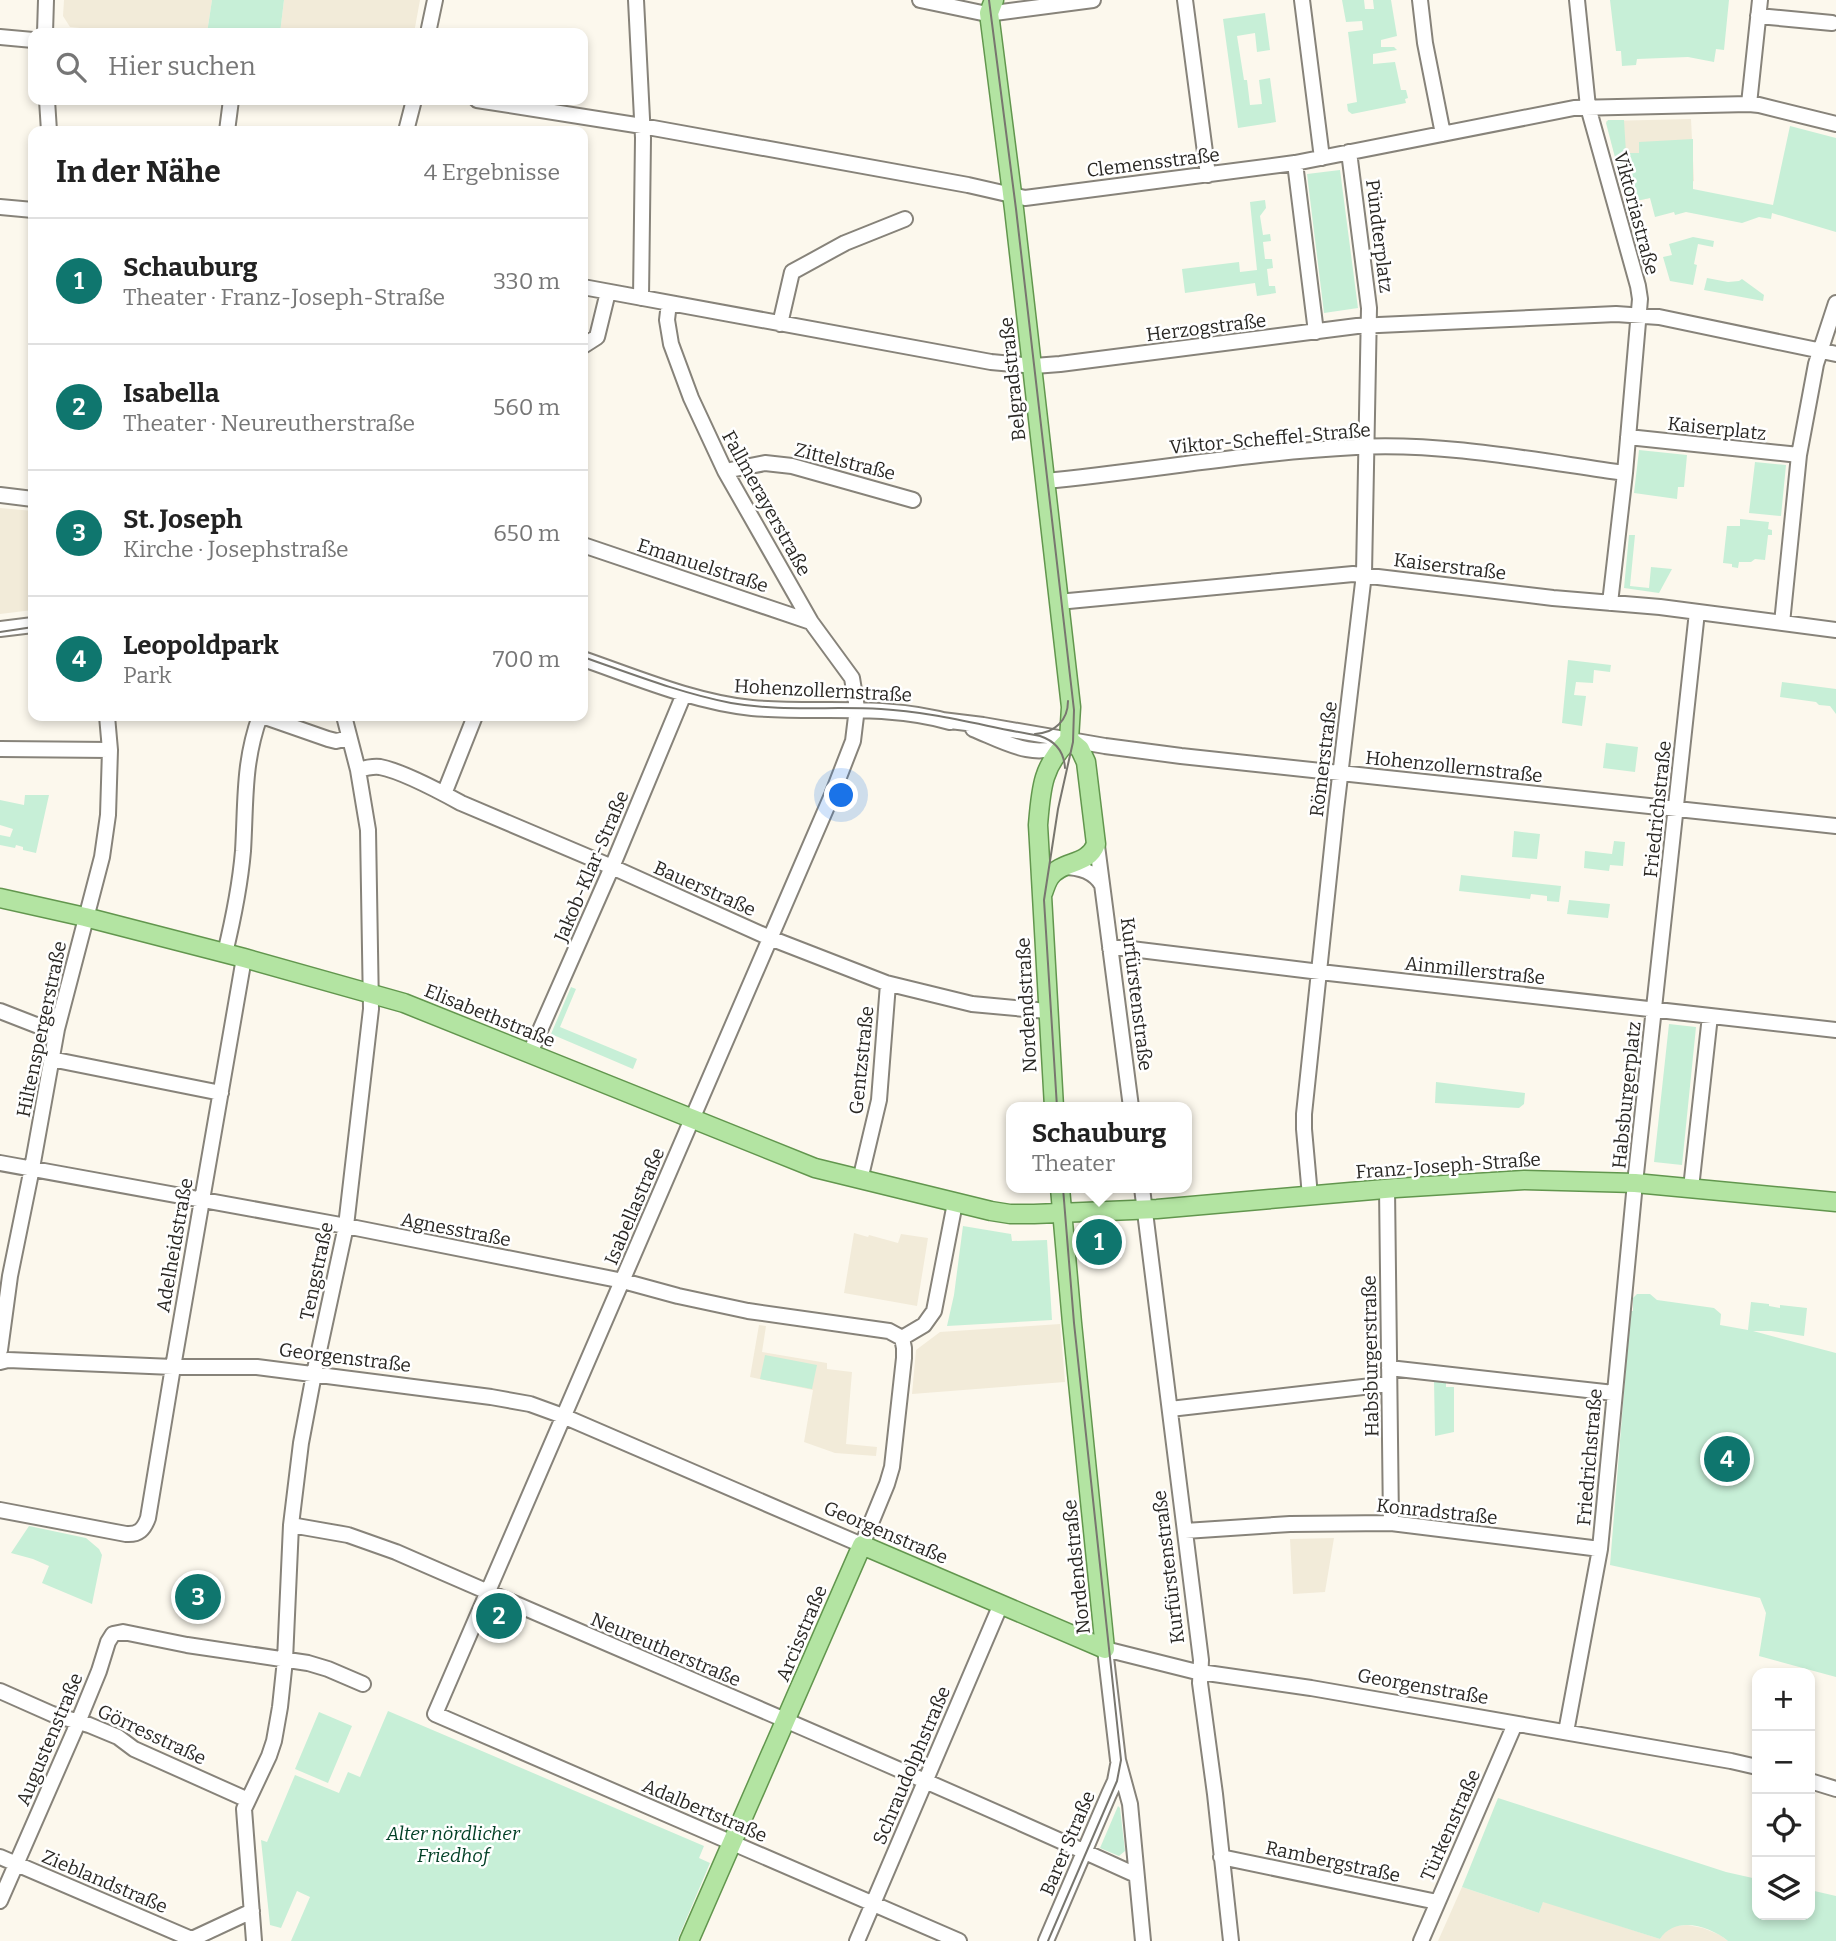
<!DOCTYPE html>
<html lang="de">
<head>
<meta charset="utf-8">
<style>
	:root { --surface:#fff; --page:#f2f2f2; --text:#222; --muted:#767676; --line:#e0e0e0; --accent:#0f766e }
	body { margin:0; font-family:Bitter,serif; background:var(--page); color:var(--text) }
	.controls { position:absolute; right:21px; bottom:21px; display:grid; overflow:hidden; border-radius:14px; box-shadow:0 4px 10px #0003 }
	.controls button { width:63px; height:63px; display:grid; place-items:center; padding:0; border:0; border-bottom:2px solid var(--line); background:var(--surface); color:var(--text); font:35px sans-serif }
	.you { position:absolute; left:842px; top:796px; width:24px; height:24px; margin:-18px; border:5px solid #fff; border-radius:50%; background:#1a73e8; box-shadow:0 0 0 10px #1a73e833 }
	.badge { display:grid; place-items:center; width:46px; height:46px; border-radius:50%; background:var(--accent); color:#fff; font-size:23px; font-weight:700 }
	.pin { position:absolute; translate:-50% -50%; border:4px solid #fff; box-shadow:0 2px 7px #0006 }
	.popup { position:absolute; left:1006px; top:1102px; width:186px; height:91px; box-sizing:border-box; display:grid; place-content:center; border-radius:14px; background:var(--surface); filter:drop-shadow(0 2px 5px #0005); font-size:23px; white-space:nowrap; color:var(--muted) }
	.popup b { font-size:26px; color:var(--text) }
	.popup::after { content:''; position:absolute; left:50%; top:100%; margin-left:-14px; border:14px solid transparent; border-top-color:var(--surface) }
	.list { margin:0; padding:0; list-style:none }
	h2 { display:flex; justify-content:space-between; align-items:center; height:91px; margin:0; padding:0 28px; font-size:30px }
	h2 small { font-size:23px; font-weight:400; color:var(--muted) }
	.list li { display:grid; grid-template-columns:46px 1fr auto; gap:21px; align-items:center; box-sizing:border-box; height:126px; padding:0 28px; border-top:2px solid var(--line) }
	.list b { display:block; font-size:26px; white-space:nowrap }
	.list p { margin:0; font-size:23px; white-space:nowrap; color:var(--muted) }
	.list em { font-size:23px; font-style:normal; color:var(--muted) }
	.icon { flex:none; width:38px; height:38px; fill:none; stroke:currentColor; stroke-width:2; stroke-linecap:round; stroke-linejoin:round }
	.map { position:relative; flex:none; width:1836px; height:1941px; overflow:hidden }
	.search { position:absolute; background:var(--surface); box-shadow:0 4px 10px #0003; left:28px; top:28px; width:560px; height:77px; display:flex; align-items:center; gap:18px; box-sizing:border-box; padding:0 24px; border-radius:14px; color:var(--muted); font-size:26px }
	.panel { position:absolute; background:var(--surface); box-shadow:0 4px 10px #0003; left:28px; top:126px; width:560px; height:595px; border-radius:14px }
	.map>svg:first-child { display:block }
</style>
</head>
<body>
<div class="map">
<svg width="1836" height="1941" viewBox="0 0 1836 1941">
	<rect width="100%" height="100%" fill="#fcf8ed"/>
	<path fill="#f2ebd9" d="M64 0H212L207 33H130L70 27 63 16Z
		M284 0H420L414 33H280Z
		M1691 119 1694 181 1650 198 1627 203 1606 121Z
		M0 508 33 511V610L0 614Z
		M854 1233 868 1237 869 1235 898 1243 901 1234 928 1238 917 1306 844 1293Z
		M1060 1324 1065 1382 912 1394 916 1350 940 1332Z
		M759 1325 766 1326 762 1352 827 1363V1369L852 1372 846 1444 877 1447 876 1456 835 1453 804 1442 813 1390 750 1377Z
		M1334 1538 1325 1592 1293 1594 1290 1539Z
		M1462 1887 1539 1913 1543 1901 1660 1939 1665 1931 1675 1926 1687 1925 1703 1928 1720 1935 1728 1941H1438Z"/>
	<path fill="#c7efd7" d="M212 0H284L280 33H207Z
		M1342 0H1364L1365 9H1374L1373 0H1391L1397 36 1381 40V47H1394L1397 50 1373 54V64L1395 62 1401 90H1406L1408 98 1405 99 1406 103 1352 114 1348 111 1347 104 1357 102 1348 32 1363 30 1362 21 1346 22Z
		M1610 0H1729L1724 50 1716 49 1714 62 1688 57 1637 59 1636 65 1622 66 1621 51H1616Z
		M1265 13 1270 50 1257 52 1255 33 1237 36 1244 80H1247L1250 105 1262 104 1259 80 1270 78 1276 122 1238 128 1223 19Z
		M1608 120H1624L1626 153H1639V142L1693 139V189L1773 205 1790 126 1836 138V232L1772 213 1771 219 1759 217 1742 223 1686 212 1675 215 1674 212 1655 217 1650 198 1627 203 1606 123Z
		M1340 170 1358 308 1324 313 1307 174Z
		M1265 200 1266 208 1260 216 1263 235 1270 234 1271 241 1263 242 1265 259H1272L1273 268 1267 269 1269 286H1275L1276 293 1257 296 1255 283 1185 293 1182 269 1239 262 1240 272 1257 270 1250 202Z
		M1693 237 1714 241 1713 247 1698 244 1694 264 1697 265 1693 285 1670 281 1663 257 1672 255 1669 244Z
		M1707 278 1728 282 1739 281 1742 279 1764 295 1763 301 1704 290Z
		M1639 450 1687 455 1684 487H1678L1677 499 1634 493Z
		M1755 462 1786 465 1781 516 1749 513Z
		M1740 519 1769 522 1768 529 1772 530V535H1768L1765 560 1755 559 1751 562H1739L1738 568 1732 567V564L1723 563 1727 526H1740Z
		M1629 535H1635L1630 586 1649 588 1651 567 1672 569 1659 593 1624 588Z
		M1568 660 1611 665 1610 672 1594 670 1593 683 1576 682 1574 695 1586 696 1582 726 1562 723Z
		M1782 682 1836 689V714L1830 706 1819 705 1816 702 1780 697Z
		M1606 743 1638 747 1635 772 1603 768Z
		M25 795H49L36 853 23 850V847L16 845 15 848 0 845V835L10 837 13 829 0 825V800L24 805Z
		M1514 831 1540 834 1537 859 1512 857Z
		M1614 841 1625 842 1623 866 1610 865 1609 871 1584 868 1585 851 1612 854Z
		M1461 875 1561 886 1559 902 1547 901V896L1531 894 1530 899 1459 891Z
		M1569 900 1610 904 1608 918 1567 914Z
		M571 987 576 989 560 1027 637 1059 633 1069 551 1034Z
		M1669 1024 1696 1027 1682 1165 1654 1162Z
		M1436 1082 1525 1093 1524 1104 1519 1108 1435 1103Z
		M963 1226 1011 1234 1012 1241 1047 1240 1052 1320 947 1326 954 1295Z
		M1637 1294H1650L1657 1300 1714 1308 1721 1314 1720 1325 1748 1330 1751 1302 1769 1304V1306L1780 1308V1305L1807 1308 1804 1336 1771 1331H1753L1836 1353V1677L1759 1656 1766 1613 1760 1598 1610 1565 1630 1317 1631 1311H1633V1298Z
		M765 1355 817 1365 812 1389 760 1379Z
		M1434 1380 1446 1382V1387H1454V1432L1435 1436Z
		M29 1526 86 1538 99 1549 102 1555 92 1604 42 1583 49 1566 33 1559 11 1553Z
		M388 1711 704 1846 699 1858 710 1863 677 1941H291L310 1897 297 1891 281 1928 270 1925 261 1840 267 1842 295 1775 339 1793 348 1772 360 1777Z
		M319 1712 352 1726 328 1783 295 1769Z
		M1498 1798 1726 1872 1757 1879V1915H1810V1890L1836 1896V1941H1728C1710 1926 1675 1915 1660 1939L1543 1902 1539 1913 1462 1887Z
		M1118 1806 1120 1808 1125 1851 1119 1856 1100 1848Z"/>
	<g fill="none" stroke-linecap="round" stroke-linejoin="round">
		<g stroke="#87837a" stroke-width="18">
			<path id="minor" d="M636 0 643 138 641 298
				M920 0 987 14 1093 0
				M1185 0 1208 175
				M1302 0 1322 158
				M1420 0 1425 43 1443 134
				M1577 0 1588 107 1638 286 1640 299 1625 473 1610 603
				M1758 16 1832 23
				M45 33 46 0
				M428 33 435 0
				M0 37 33 40
				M47 100 49 131
				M477 100 642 126 968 185 1025 198 1295 163 1574 108 1749 104 1759 105 1836 124
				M1749 104 1760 0
				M227 131 231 100
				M406 131 414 100
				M1295 163 1316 332
				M0 207 33 210
				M583 287 991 362 1034 366 1060 364 1357 326 1616 314 1659 317 1836 354
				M669 303 667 320 671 344 691 398 725 471 811 622 852 678 857 708 853 741 832 795 435 1714 959 1941
				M780 324 792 272 845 243 905 219
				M583 346 597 337 608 292
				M1628 437 1799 455
				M725 471 765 463 792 466 913 500
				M1045 481C1149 471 1252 452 1356 447 1443 442 1538 461 1625 473
				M0 495 33 499
				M583 545 811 622
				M1058 602 1353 574 1553 598 1660 607 1836 630
				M1782 623 1799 455 1816 364 1836 303
				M0 629 33 625
				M583 659C638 678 694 702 752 708 818 714 885 703 950 722
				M262 716 328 739 336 741 349 738
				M942 720 983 725 1105 746 1181 756 1836 826
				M973 729C1001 740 1036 762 1065 743
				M0 749 110 750
				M358 770C365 768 373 766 380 767 401 771 441 792 461 803L612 867 770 938 886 983 972 1004 1047 1011
				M444 794 475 716
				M1096 838 1131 1107
				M1063 867C1079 867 1094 871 1102 885
				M1110 948H1123L1320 972 1836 1030
				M225 953C233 920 240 886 243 851 246 802 243 763 260 716
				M0 1011 36 1025 57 1029
				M530 1053 612 867 684 694
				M51 1059 221 1093
				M0 1163 346 1226 623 1281 678 1296 748 1311 889 1331 902 1338
				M860 1180 879 1100 888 984
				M1142 1188 1201 1660 1200 1683 1215 1794 1231 1941
				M1387 1188 1391 1523
				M1691 1188 1710 1016
				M1310 1196 1304 1129V1114L1336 810 1364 574 1369 308 1349 152
				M902 1338 924 1325 934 1311 955 1203
				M0 1350 10 1276 32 1168 57 1029 102 857 108 815 110 750 107 716
				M0 1362 8 1360 173 1367H257L491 1397 530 1404 563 1416 862 1545 887 1484 892 1467 904 1358V1348L902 1338
				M1389 1368 1614 1393
				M1170 1409 1389 1384
				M0 1510 126 1534C139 1535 144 1529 148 1518L173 1367 244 958
				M291 1525 348 1535 396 1552C643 1660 891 1763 1136 1875
				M1185 1531 1290 1524 1391 1523 1600 1549
				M0 1691 52 1714 89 1725 118 1737 134 1749 248 1800
				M1566 1732 1600 1549 1635 1183 1697 612
				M1810 1781 1836 1789
				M0 1857 196 1941
				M1221 1857 1437 1902
				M0 1901 74 1732 99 1671 108 1642 113 1634 123 1632 187 1645 308 1663 328 1669 363 1684
				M192 1939 252 1911
				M254 1941 244 1809 269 1756 274 1741 280 1707 285 1660 291 1525 301 1443 314 1374 346 1226 371 1009 368 830 358 770 344 716
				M857 1941 1001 1604
				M1046 1941 1109 1794 1115 1781 1118 1765
				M1143 1941 1130 1804 1118 1760 1105 1649 1193 1671 1311 1688 1731 1761 1757 1767
				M1421 1941 1515 1724"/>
		</g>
		<g stroke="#62964e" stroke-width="21">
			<path id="major" d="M994 0 989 13 1014 209 1071 707 1069 740
				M1043 893C1045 887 1047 881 1050 877 1062 860 1088 866 1096 844L1086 762 1080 749 1069 740
				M0 898 85 917 244 958 404 1003 815 1168 991 1211 1010 1214H1034L1157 1209 1396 1188 1524 1180 1635 1183 1836 1202
				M1054 1107 1038 825C1041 789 1042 766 1069 740
				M689 1941 862 1545 1105 1649 1072 1323 1060 1188"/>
		</g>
		<use href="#minor" stroke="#fff" stroke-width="14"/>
		<use href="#major" stroke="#b3e4a2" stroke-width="18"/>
		<path stroke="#78766f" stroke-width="2" d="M989 0 1016 209 1074 710 1073 742 1058 809 1044 900 1057 1107
			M0 632 33 627
			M583 657C632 674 680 693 731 703 781 712 831 706 881 709 934 712 987 727 1040 736 1055 741 1064 751 1065 768
			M1035 734C1055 733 1068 720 1068 701
			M1048 1941 1117 1781 1121 1760 1074 1323 1063 1188"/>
	</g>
	<g text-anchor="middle" stroke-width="5" stroke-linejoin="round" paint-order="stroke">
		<g font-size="19" fill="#2a2824" stroke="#fff">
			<text transform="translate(1153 162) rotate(-7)" y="7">Clemensstraße</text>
			<text transform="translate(1637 213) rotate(75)" y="7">Viktoriastraße</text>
			<text transform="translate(1380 236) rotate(83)" y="7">Pündterplatz</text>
			<text transform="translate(1206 327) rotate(-7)" y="7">Herzogstraße</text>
			<text transform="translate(1012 379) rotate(-96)" y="7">Belgradstraße</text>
			<text transform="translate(1717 428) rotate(6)" y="7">Kaiserplatz</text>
			<text transform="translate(1270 438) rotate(-5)" y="7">Viktor-Scheffel-Straße</text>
			<text transform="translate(845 461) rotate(14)" y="7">Zittelstraße</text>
			<text transform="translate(767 503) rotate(61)" y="7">Fallmerayerstraße</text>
			<text transform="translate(703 565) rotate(18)" y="7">Emanuelstraße</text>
			<text transform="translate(1450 566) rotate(7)" y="7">Kaiserstraße</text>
			<text transform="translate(823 690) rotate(3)" y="7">Hohenzollernstraße</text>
			<text transform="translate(1323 759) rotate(-83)" y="7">Römerstraße</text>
			<text transform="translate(1454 766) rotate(6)" y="7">Hohenzollernstraße</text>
			<text transform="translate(1657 809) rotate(-84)" y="7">Friedrichstraße</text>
			<text transform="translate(591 866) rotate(-67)" y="7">Jakob-Klar-Straße</text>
			<text transform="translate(705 888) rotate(24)" y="7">Bauerstraße</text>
			<text transform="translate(1475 970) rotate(6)" y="7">Ainmillerstraße</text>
			<text transform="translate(1137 994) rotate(83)" y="7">Kurfürstenstraße</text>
			<text transform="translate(1026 1005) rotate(-93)" y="7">Nordendstraße</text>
			<text transform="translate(490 1015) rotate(22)" y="7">Elisabethstraße</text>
			<text transform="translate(41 1029) rotate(-78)" y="7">Hiltenspergerstraße</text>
			<text transform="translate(861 1060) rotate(-84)" y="7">Gentzstraße</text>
			<text transform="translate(1626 1095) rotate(-84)" y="7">Habsburgerplatz</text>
			<text transform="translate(1448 1165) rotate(-4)" y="7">Franz-Joseph-Straße</text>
			<text transform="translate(634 1206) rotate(-67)" y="7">Isabellastraße</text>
			<text transform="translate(456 1229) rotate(11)" y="7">Agnesstraße</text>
			<text transform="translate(174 1245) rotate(-80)" y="7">Adelheidstraße</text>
			<text transform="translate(316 1271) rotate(-78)" y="7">Tengstraße</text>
			<text transform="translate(1370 1356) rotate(-91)" y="7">Habsburgerstraße</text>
			<text transform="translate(345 1357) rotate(7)" y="7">Georgenstraße</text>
			<text transform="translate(1589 1457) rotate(-85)" y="7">Friedrichstraße</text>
			<text transform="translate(1437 1511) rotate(6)" y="7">Konradstraße</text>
			<text transform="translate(886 1532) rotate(23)" y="7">Georgenstraße</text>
			<text transform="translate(1076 1567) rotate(-96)" y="7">Nordendstraße</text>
			<text transform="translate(1168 1567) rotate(-97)" y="7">Kurfürstenstraße</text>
			<text transform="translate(801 1633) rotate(-67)" y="7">Arcisstraße</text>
			<text transform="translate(666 1649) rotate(23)" y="7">Neureutherstraße</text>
			<text transform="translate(1423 1686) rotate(10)" y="7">Georgenstraße</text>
			<text transform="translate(152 1734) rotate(25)" y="7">Görresstraße</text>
			<text transform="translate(49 1739) rotate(-67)" y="7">Augustenstraße</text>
			<text transform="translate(911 1765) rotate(-67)" y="7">Schraudolphstraße</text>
			<text transform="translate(705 1810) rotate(23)" y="7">Adalbertstraße</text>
			<text transform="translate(1450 1825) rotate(-66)" y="7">Türkenstraße</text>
			<text transform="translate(1067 1843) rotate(-67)" y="7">Barer Straße</text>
			<text transform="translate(1333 1861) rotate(12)" y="7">Rambergstraße</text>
			<text transform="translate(105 1881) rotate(23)" y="7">Zieblandstraße</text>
		</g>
		<g font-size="19" font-style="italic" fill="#003f25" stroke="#fff">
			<text x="453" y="1840">Alter nördlicher<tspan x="453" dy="22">Friedhof</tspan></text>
		</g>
	</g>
</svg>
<div class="controls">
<button>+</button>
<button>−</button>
<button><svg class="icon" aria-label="locate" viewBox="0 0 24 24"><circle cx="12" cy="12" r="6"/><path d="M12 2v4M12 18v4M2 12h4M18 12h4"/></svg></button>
<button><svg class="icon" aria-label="layers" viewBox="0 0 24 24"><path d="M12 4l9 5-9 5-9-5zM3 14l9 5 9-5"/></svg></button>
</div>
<div class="you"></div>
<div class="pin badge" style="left:1099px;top:1242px">1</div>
<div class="popup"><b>Schauburg</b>Theater</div>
<div class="pin badge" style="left:499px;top:1616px">2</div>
<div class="pin badge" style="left:198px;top:1597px">3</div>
<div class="pin badge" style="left:1727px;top:1459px">4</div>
<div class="search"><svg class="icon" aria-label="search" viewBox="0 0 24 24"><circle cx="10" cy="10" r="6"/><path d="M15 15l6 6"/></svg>Hier suchen</div>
<section class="panel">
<h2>In der Nähe<small>4 Ergebnisse</small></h2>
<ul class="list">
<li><span class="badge">1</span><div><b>Schauburg</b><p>Theater · Franz-Joseph-Straße</p></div><em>330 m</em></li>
<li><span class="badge">2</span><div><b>Isabella</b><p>Theater · Neureutherstraße</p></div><em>560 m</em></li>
<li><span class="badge">3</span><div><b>St. Joseph</b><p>Kirche · Josephstraße</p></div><em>650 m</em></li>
<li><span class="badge">4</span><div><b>Leopoldpark</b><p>Park</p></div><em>700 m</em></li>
</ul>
</section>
</div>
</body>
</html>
